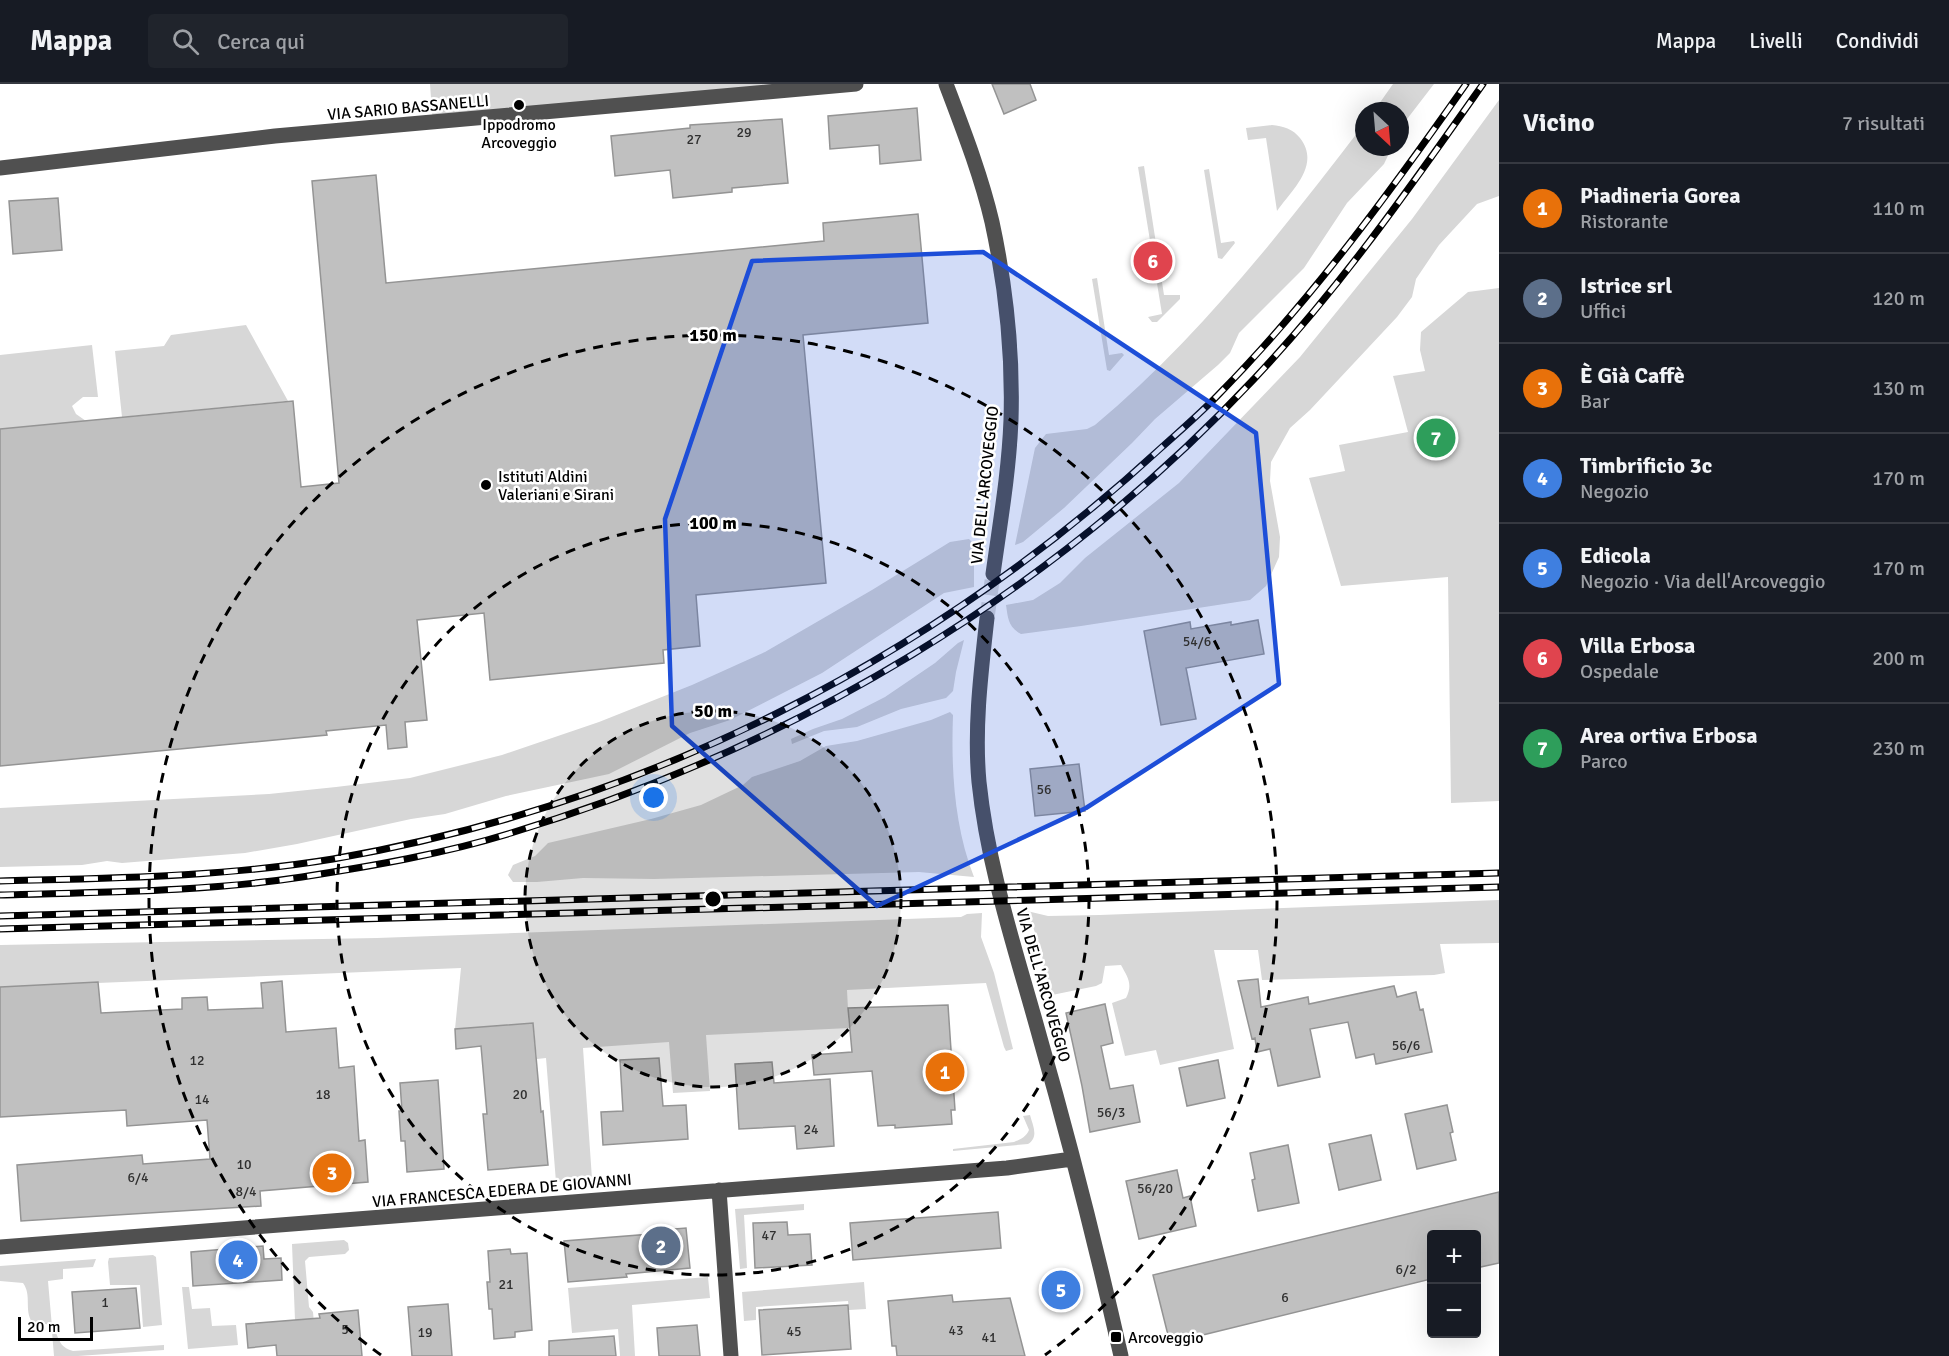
<!DOCTYPE html>
<html lang="it">
<head>
<meta charset="utf-8">
<style>
	:root { --surface:#171b24; --page:#20242c; --text:#f1f3f6; --muted:#9ea1a6; --line:#363941; --accent:#db2777 }
	body { margin:0; font-family:Signika,sans-serif; background:var(--page); color:var(--text) }
	.controls { position:absolute; right:18px; bottom:18px; display:grid; overflow:hidden; border-radius:6px; box-shadow:0 6px 24px #0002 }
	.controls button { width:54px; height:54px; display:grid; place-items:center; padding:0; border:0; border-bottom:2px solid var(--line); background:var(--surface); color:var(--text); font:30px sans-serif }
	.compass { position:absolute; left:1355px; top:18px; width:54px; height:54px; border-radius:50%; background:var(--surface); box-shadow:0 6px 24px #0002; rotate:154deg }
	.scale { position:absolute; left:18px; bottom:15px; width:75px; box-sizing:border-box; padding-left:6px; border:3px solid #000; border-top:0; font-size:16px; line-height:21px; white-space:nowrap; color:#000; -webkit-text-stroke:4px #fff; paint-order:stroke }
	.you { position:absolute; left:654px; top:714px; width:21px; height:21px; margin:-15px; border:4px solid #fff; border-radius:50%; background:#1a73e8; box-shadow:0 0 0 9px #1a73e833 }
	.badge { display:grid; place-items:center; width:39px; height:39px; border-radius:50%; background:var(--accent); color:#fff; font-size:20px; font-weight:700 }
	.pin { position:absolute; translate:-50% -50%; border:3px solid #fff; box-shadow:0 2px 6px #0006 }
	.list { margin:0; padding:0; list-style:none }
	h2 { display:flex; justify-content:space-between; align-items:center; height:78px; margin:0; padding:0 24px; font-size:26px }
	h2 small { font-size:20px; font-weight:400; color:var(--muted) }
	.list li { display:grid; grid-template-columns:39px 1fr auto; gap:18px; align-items:center; box-sizing:border-box; height:90px; padding:0 24px; border-top:2px solid var(--line) }
	.list b { display:block; font-size:22px; white-space:nowrap }
	.list p { margin:0; font-size:20px; white-space:nowrap; color:var(--muted) }
	.list em { font-size:20px; font-style:normal; color:var(--muted) }
	.icon { flex:none; width:33px; height:33px; fill:none; stroke:currentColor; stroke-width:2; stroke-linecap:round; stroke-linejoin:round }
	.map { position:relative; flex:none; width:1499px; height:1272px; overflow:hidden }
	header { display:flex; align-items:center; gap:36px; box-sizing:border-box; height:84px; padding:0 30px; background:var(--surface); border-bottom:2px solid var(--line) }
	header strong { font-size:28px }
	nav { display:flex; gap:33px; margin-inline-start:auto; font-size:21px }
	.search { width:420px; height:54px; background:var(--page); display:flex; align-items:center; gap:15px; box-sizing:border-box; padding:0 21px; border-radius:6px; color:var(--muted); font-size:22px }
	main { display:flex }
	aside { flex:1; background:var(--surface) }
	.map>svg:first-child { display:block }
</style>
</head>
<body>
<header>
<strong>Mappa</strong>
<div class="search"><svg class="icon" aria-label="search" viewBox="0 0 24 24"><circle cx="10" cy="10" r="6"/><path d="M15 15l6 6"/></svg>Cerca qui</div>
<nav><a>Mappa</a><a>Livelli</a><a>Condividi</a></nav>
</header>
<main>
<div class="map">
<svg width="1499" height="1272" viewBox="0 0 1499 1272">
	<rect width="100%" height="100%" fill="#fff"/>
	<path fill="#d7d7d7" d="M430 0H780L433 42Z
		M1393 0H1434L1404 39 1400 47V27H1374Z
		M1499 16V112L1477 120 1439 161 1416 195 1412 213 1397 233 1310 326 1290 344 1271 378 1270 397 1280 453 1279 473 1266 502 1250 516 1081 542 1021 550C1008 543 1008 534 1006 521L1033 516 1060 499 1085 474 1179 399 1300 273 1412 135Z
		M1364 40V63H1392L1384 80 1347 119 1304 184 1239 249 1230 269 1218 281 1155 335 1132 359 1064 424 1023 458 1015 461 1035 364 1046 350 1087 345 1095 341C1199 254 1282 147 1364 40Z
		M1272 41C1283 42 1293 45 1300 54 1321 81 1292 106 1277 127L1266 54 1248 56 1246 44Z
		M1144 82 1164 211H1180V215L1157 238H1152L1148 233 1162 230 1138 83Z
		M1209 85 1221 159 1234 157 1235 159 1222 175 1218 174 1204 86Z
		M1097 194 1109 271 1122 269 1124 271 1110 287 1107 286 1092 195Z
		M1499 204V717L1451 719 1448 493 1341 502 1309 394 1345 387 1339 361 1408 348 1393 292 1425 287 1420 266 1421 248 1468 208Z
		M246 241 288 317 122 333 115 267 164 262 171 251Z
		M92 261 98 313H83L72 322 76 330 86 337 0 345V271Z
		M969 455 974 460V503L944 509 822 589 730 636 690 649 609 690 506 712 445 730 411 735 297 760 245 769 122 779 107 777 82 781 0 783V724L269 710 336 703 410 694 502 671 599 638 692 601 765 568 872 506 950 458Z
		M964 556 956 588 953 607 946 614 901 625 857 643 824 647 792 660 791 655 813 645 842 635 885 613 935 579 958 559Z
		M950 628 953 631C951 685 954 742 974 793L919 788 654 795 583 794 537 798H513L508 791 513 781 535 772 548 759 651 735 701 721 743 701 752 693 800 677 826 662 857 657 931 636Z
		M1499 816V859L1440 860 1445 889 1434 891 1262 896 1258 866H1214L1234 965 1160 981 1156 966 1125 972 1112 919 1126 914C1133 900 1128 894 1121 881L1105 882 1102 899 1096 902 1052 911 1042 876 1043 870 1027 827 1048 832 1100 831Z
		M982 829 981 853 994 889 1013 965 1006 967 1004 963 986 899 847 906 849 944 706 951 710 1007 673 1009 669 958 583 964 592 1095 556 1098 546 974 537 975 533 939 455 945 461 884 0 903V861L377 854 961 833 967 830Z
		M1030 1031C1033 1042 1039 1053 1028 1060L953 1067V1065L1014 1058C1021 1055 1026 1053 1029 1046L1023 1032Z
		M804 1120V1126L744 1131 747 1184 740 1185 735 1125Z
		M344 1156 348 1159 349 1166 345 1170 309 1173 305 1177 309 1223 313 1228 317 1272 295 1236 292 1160Z
		M153 1171 156 1173 162 1241 143 1243 140 1201H110L108 1178 109 1174Z
		M96 1175 93 1183 63 1185V1195L48 1197 52 1243 46 1240 32 1238C24 1226 32 1211 23 1199L0 1197V1182Z
		M708 1193 710 1214 632 1221 635 1272H620L618 1245 572 1249 568 1204Z
		M864 1198 866 1225 849 1226 848 1217 756 1223V1236L744 1237 742 1208Z
		M182 1203H189L192 1225 210 1224 212 1242 236 1241 238 1261 188 1265Z
		M52 1248 56 1249C60 1259 62 1264 73 1267L164 1261V1266L78 1272H54Z"/>
	<path fill="#c0c0c0" stroke="#949494" stroke-width="1.5" d="M992 0H1030L1036 16 1004 30Z
		M917 24 921 76 880 80 879 61 830 65 828 32Z
		M782 35 788 99 732 104V108L673 114 670 86 615 92 611 52 690 44V41Z
		M376 91 386 199 824 157 823 139 918 130 928 239 803 251 826 499 696 511 700 562 663 566 664 579 490 596 484 529 417 536 427 636 405 638 407 663 388 665 386 641 326 647 327 651 0 682V345L293 317 301 403 339 399 312 97Z
		M58 114 62 166 13 170 9 117Z
		M1258 536 1264 570 1186 584 1196 635 1161 641 1144 547 1190 538 1191 545 1231 538V541Z
		M1079 680 1085 727 1035 732 1030 685Z
		M1258 895 1261 923 1308 913 1309 920 1394 902 1397 913 1416 908 1420 926 1423 925 1432 968 1376 980 1374 970 1356 974 1348 938 1310 945 1320 993 1278 1002 1270 965 1257 968 1255 954 1252 955 1238 897Z
		M282 897 286 948 336 944 339 984 354 982 359 1057 365 1056 368 1098 260 1107 261 1122 21 1137 17 1081 142 1071 143 1080 210 1075 207 1036 127 1042 126 1026 0 1033V903L98 898 101 929 182 925V914L207 913 208 926 263 924 261 899Z
		M1105 920 1113 959 1101 962 1110 1005 1133 1001 1140 1038 1090 1048 1082 1002 1066 929Z
		M948 921 955 1026H951L952 1040 895 1044V1041L878 1042 872 987 814 991 812 971 852 968 848 924Z
		M533 939 541 1028 543 1027 548 1081 488 1086 483 1030H487L481 962 456 965 455 945Z
		M659 974 663 1022 686 1021 688 1055 603 1061 601 1028 623 1027 620 976Z
		M1218 976 1225 1014 1187 1022 1179 984Z
		M772 978 774 999 830 995 834 1062 797 1065 795 1042 739 1045 735 980Z
		M438 996 444 1085 407 1088 405 1057H401L399 1027H402L400 999Z
		M1447 1021 1453 1048 1450 1049 1456 1076 1417 1085 1405 1030Z
		M1371 1051 1381 1096 1339 1106 1329 1060Z
		M1288 1061 1299 1119 1258 1127 1252 1096 1255 1095 1250 1069Z
		M1177 1086 1183 1114 1190 1112 1196 1142 1139 1155 1126 1097Z
		M1499 1108V1179L1476 1184V1150H1431V1195L1170 1259 1153 1191Z
		M998 1128 1001 1164 853 1176 850 1139Z
		M787 1138 788 1151 810 1150 812 1181 755 1184 753 1139Z
		M686 1144 690 1184 626 1190 627 1193 568 1198 564 1157 651 1150V1147Z
		M263 1162 264 1175 281 1174 282 1196 193 1202 191 1168Z
		M510 1165 511 1170 527 1169 532 1246 515 1248V1253L494 1255 492 1225H489L487 1198H490L488 1167Z
		M136 1204 140 1244 75 1249 72 1208Z
		M952 1211 953 1218 1010 1214 1025 1272H897L896 1262H892L888 1217Z
		M448 1220 452 1272H412L408 1223Z
		M848 1221 851 1265 762 1271 759 1226Z
		M358 1226 362 1272H277L276 1261 248 1264 246 1240 320 1234 319 1230Z
		M697 1241 700 1272H659L657 1244Z
		M614 1252 616 1272H549V1257Z"/>
	<g fill="none" stroke-linecap="round" stroke-linejoin="round">
		<path stroke="#d9d9d9" stroke-width="15" stroke-dasharray="15 8" stroke-linecap="butt" d="M987 534 993 490"/>
		<path stroke="#505050" stroke-width="15" d="M946 0C963 45 981 91 992 138 1006 203 1013 270 1011 336 1009 388 1000 439 993 490
			M0 84 275 52 856 0
			M987 534C981 588 974 644 979 698 988 786 1017 870 1040 954 1070 1059 1097 1166 1121 1272
			M719 1106 731 1272
			M0 1163 1007 1084 1072 1075"/>
		<g stroke="#000" stroke-width="7">
			<path id="rail" d="M0 797C111 794 223 793 333 775 645 721 930 577 1162 363 1182 345 1202 328 1220 309 1313 214 1390 108 1466 0
				M0 811C100 808 203 808 302 793 372 782 443 770 511 749 792 664 1052 510 1254 295 1340 204 1411 102 1483 0
				M0 832 1499 789
				M0 845 1499 803"/>
		</g>
		<use href="#rail" stroke="#fff" stroke-width="4.5" stroke-dasharray="14" stroke-linecap="butt"/>
	</g>
	<path fill="#1d4ed8" fill-opacity="0.2" stroke="#1d4ed8" stroke-width="4.5" stroke-linejoin="round" d="M983 168 1256 349 1279 600 1086 724 877 822 672 642 665 435 752 177Z"/>
	<circle cx="713" cy="815" r="188" fill="#000" fill-opacity=".12"/>
	<g fill="none" stroke="#000" stroke-width="3" stroke-dasharray="10 8">
		<circle cx="713" cy="815" r="188"/>
		<circle cx="713" cy="815" r="376"/>
		<path d="M381 1271A564 564 0 1 1 1045 1271"/>
	</g>
	<g fill="#000" stroke="#fff" stroke-width="2">
		<circle cx="519" cy="21" r="6"/>
		<circle cx="486" cy="401" r="6"/>
		<rect x="1110" y="1247" width="12" height="12" rx="3"/>
	</g>
	<g text-anchor="middle" stroke-width="5" stroke-linejoin="round" paint-order="stroke">
		<g font-size="14" fill="#303030">
			<text x="744" y="53">29</text>
			<text x="694" y="60">27</text>
			<text x="1197" y="562">54/6</text>
			<text x="1044" y="710">56</text>
			<text x="1406" y="966">56/6</text>
			<text x="197" y="981">12</text>
			<text x="323" y="1015">18</text>
			<text x="520" y="1015">20</text>
			<text x="202" y="1020">14</text>
			<text x="1111" y="1033">56/3</text>
			<text x="811" y="1050">24</text>
			<text x="244" y="1085">10</text>
			<text x="138" y="1098">6/4</text>
			<text x="1155" y="1109">56/20</text>
			<text x="246" y="1112">8/4</text>
			<text x="769" y="1156">47</text>
			<text x="1406" y="1190">6/2</text>
			<text x="506" y="1205">21</text>
			<text x="1285" y="1218">6</text>
			<text x="105" y="1223">1</text>
			<text x="345" y="1250">5</text>
			<text x="956" y="1251">43</text>
			<text x="794" y="1252">45</text>
			<text x="425" y="1253">19</text>
			<text x="989" y="1258">41</text>
		</g>
		<g font-size="16" fill="#000" stroke="#fff">
			<text transform="translate(408 23) rotate(-5)" y="6">VIA SARIO BASSANELLI</text>
			<text transform="translate(984 401) rotate(-84)" y="6">VIA DELL'ARCOVEGGIO</text>
			<text transform="translate(1044 901) rotate(74)" y="6">VIA DELL'ARCOVEGGIO</text>
			<text transform="translate(502 1106) rotate(-5)" y="6">VIA FRANCESCA EDERA DE GIOVANNI</text>
		</g>
		<g font-size="16" fill="#000" stroke="#fff" text-anchor="start">
			<text x="519" y="46" text-anchor="middle">Ippodromo<tspan x="519" dy="18">Arcoveggio</tspan></text>
			<text x="498" y="398">Istituti Aldini<tspan x="498" dy="18">Valeriani e Sirani</tspan></text>
			<text x="1128" y="1259">Arcoveggio</text>
		</g>
	</g>
	<circle cx="713" cy="815" r="9" fill="#000" stroke="#fff" stroke-width="3"/>
	<g font-size="18" text-anchor="middle" font-weight="bold" fill="#000" stroke="#fff" stroke-width="5" stroke-linejoin="round" paint-order="stroke">
		<text x="713" y="257">150 m</text>
		<text x="713" y="445">100 m</text>
		<text x="713" y="633">50 m</text>
	</g>
</svg>
<div class="controls">
<button>+</button>
<button>−</button>
</div>
<svg class="compass" viewBox="-18 -18 36 36"><path d="M0-13l5 13h-10z" fill="#e53935"/><path d="M0 13l5-13h-10z" fill="#9ea1a6"/></svg>
<div class="scale">20 m</div>
<div class="you"></div>
<div class="pin badge" style="left:945px;top:988px;background:#e8710a">1</div>
<div class="pin badge" style="left:661px;top:1162px;background:#5c6f8a">2</div>
<div class="pin badge" style="left:332px;top:1089px;background:#e8710a">3</div>
<div class="pin badge" style="left:238px;top:1176px;background:#3f7fe0">4</div>
<div class="pin badge" style="left:1061px;top:1206px;background:#3f7fe0">5</div>
<div class="pin badge" style="left:1153px;top:177px;background:#e0444e">6</div>
<div class="pin badge" style="left:1436px;top:354px;background:#2e9e5b">7</div>
</div>
<aside>
<h2>Vicino<small>7 risultati</small></h2>
<ul class="list">
<li><span class="badge" style="background:#e8710a">1</span><div><b>Piadineria Gorea</b><p>Ristorante</p></div><em>110 m</em></li>
<li><span class="badge" style="background:#5c6f8a">2</span><div><b>Istrice srl</b><p>Uffici</p></div><em>120 m</em></li>
<li><span class="badge" style="background:#e8710a">3</span><div><b>È Già Caffè</b><p>Bar</p></div><em>130 m</em></li>
<li><span class="badge" style="background:#3f7fe0">4</span><div><b>Timbrificio 3c</b><p>Negozio</p></div><em>170 m</em></li>
<li><span class="badge" style="background:#3f7fe0">5</span><div><b>Edicola</b><p>Negozio · Via dell'Arcoveggio</p></div><em>170 m</em></li>
<li><span class="badge" style="background:#e0444e">6</span><div><b>Villa Erbosa</b><p>Ospedale</p></div><em>200 m</em></li>
<li><span class="badge" style="background:#2e9e5b">7</span><div><b>Area ortiva Erbosa</b><p>Parco</p></div><em>230 m</em></li>
</ul>
</aside>
</main>
</body>
</html>
